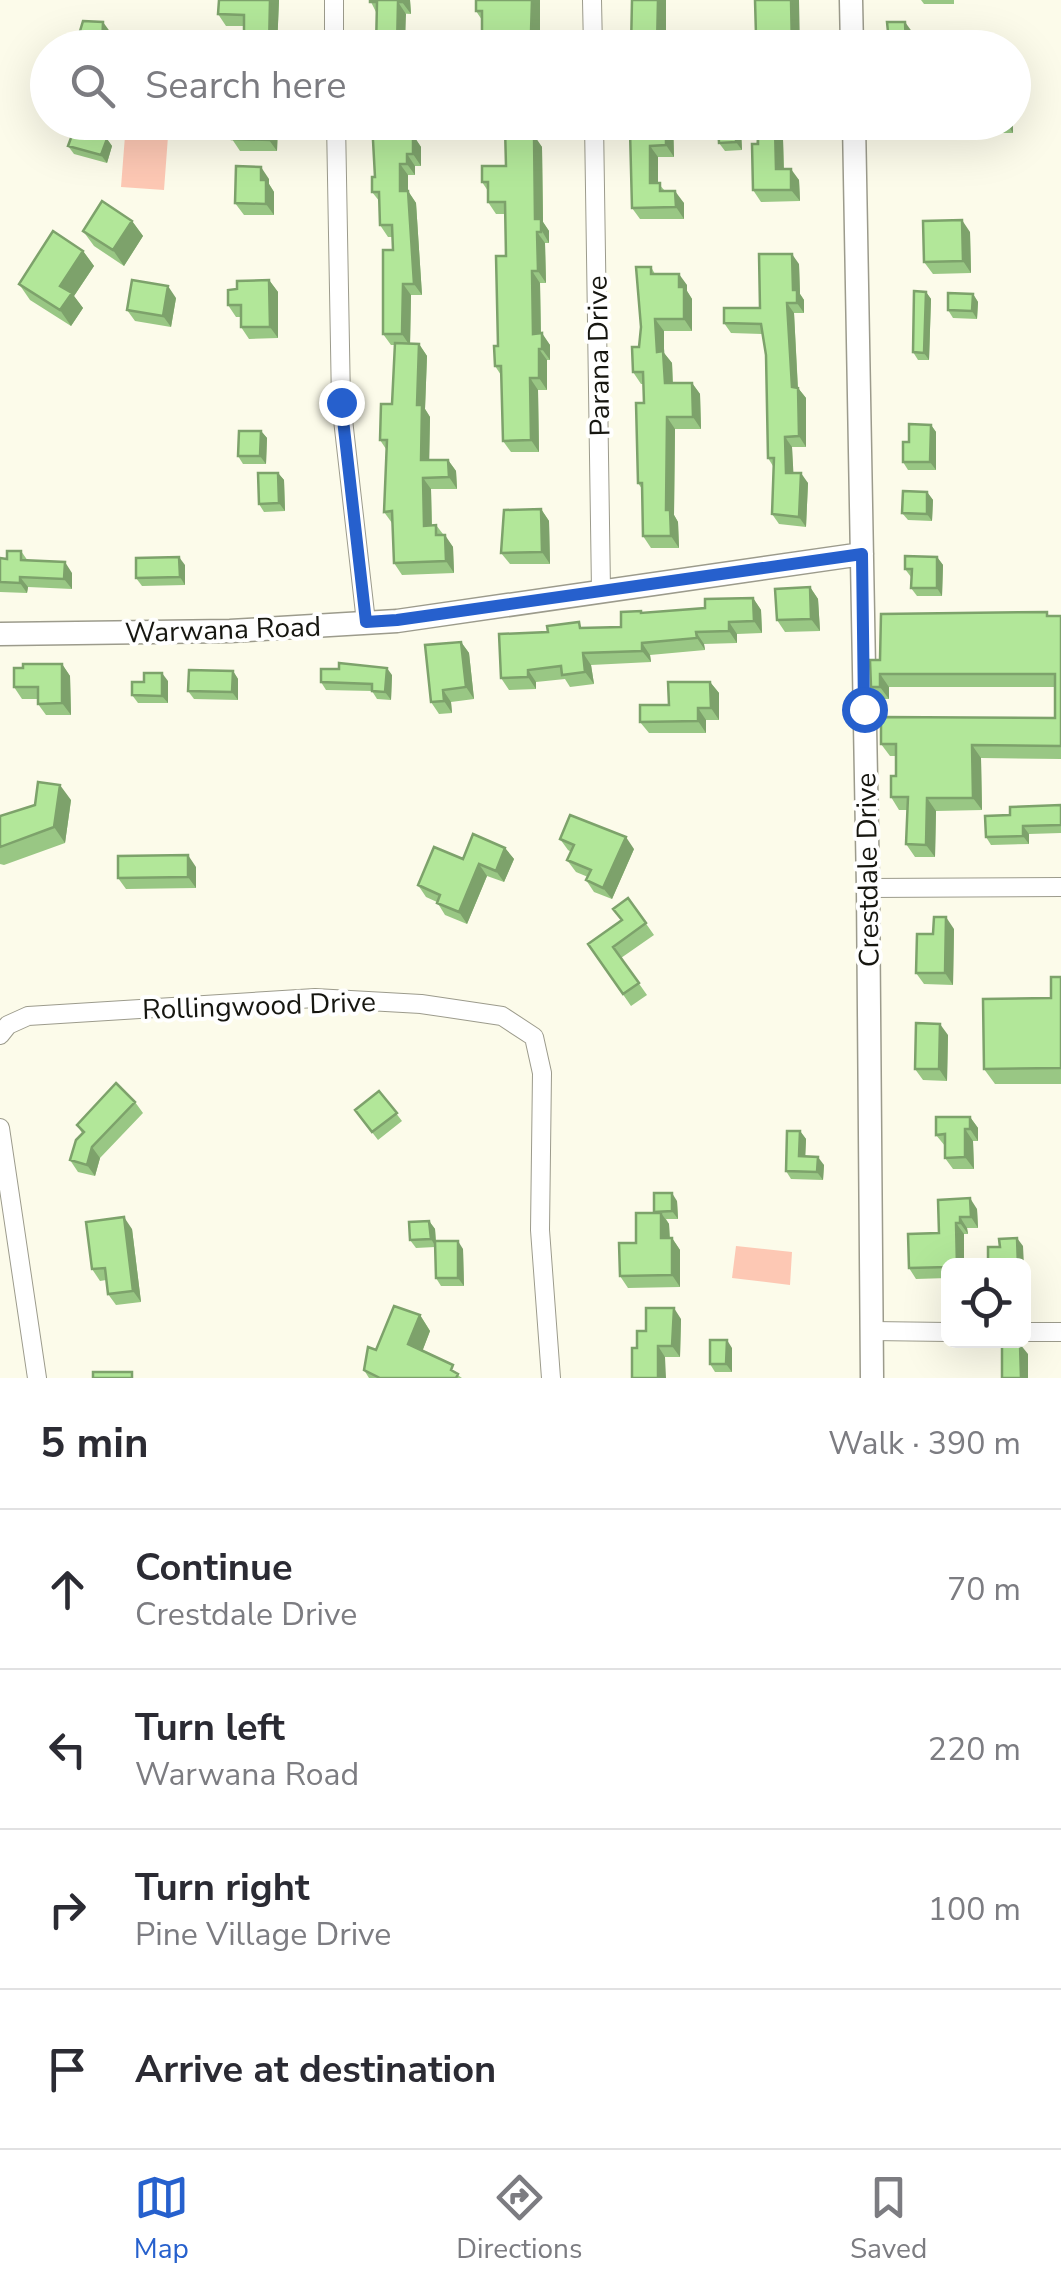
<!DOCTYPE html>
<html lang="en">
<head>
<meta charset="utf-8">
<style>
	:root { --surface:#fff; --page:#f7f7f7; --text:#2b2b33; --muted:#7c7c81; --line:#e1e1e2; --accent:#2660cd }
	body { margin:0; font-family:"Nunito Sans",sans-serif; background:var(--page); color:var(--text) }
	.controls { position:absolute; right:30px; bottom:30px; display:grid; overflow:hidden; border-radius:15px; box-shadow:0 10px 40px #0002 }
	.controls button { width:90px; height:90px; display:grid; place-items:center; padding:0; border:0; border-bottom:2px solid var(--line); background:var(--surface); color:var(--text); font:50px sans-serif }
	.stop { position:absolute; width:30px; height:30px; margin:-22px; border:8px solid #2660cd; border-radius:50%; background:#fff }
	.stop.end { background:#2660cd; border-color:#fff; box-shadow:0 2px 10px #0008 }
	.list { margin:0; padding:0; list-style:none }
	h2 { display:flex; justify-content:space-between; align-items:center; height:130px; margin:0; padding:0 40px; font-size:42px }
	h2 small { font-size:32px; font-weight:400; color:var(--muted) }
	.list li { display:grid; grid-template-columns:65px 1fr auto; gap:30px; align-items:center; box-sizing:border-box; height:160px; padding:0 40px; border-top:2px solid var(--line) }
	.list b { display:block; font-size:38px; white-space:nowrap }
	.list p { margin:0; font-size:32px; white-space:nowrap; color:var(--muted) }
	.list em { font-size:32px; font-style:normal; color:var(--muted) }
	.icon { flex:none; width:55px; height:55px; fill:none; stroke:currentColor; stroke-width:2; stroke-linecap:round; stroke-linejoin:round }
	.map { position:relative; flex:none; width:1061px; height:1378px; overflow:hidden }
	.search { position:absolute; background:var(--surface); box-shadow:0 10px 40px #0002; left:30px; right:30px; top:30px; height:110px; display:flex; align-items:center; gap:25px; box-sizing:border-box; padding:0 35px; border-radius:55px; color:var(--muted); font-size:38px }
	.sheet { height:770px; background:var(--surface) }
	nav { display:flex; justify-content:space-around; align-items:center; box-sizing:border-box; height:140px; border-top:2px solid var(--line); background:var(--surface); font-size:28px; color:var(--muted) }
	nav a { display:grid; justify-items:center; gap:5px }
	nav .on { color:var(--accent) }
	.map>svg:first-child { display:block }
</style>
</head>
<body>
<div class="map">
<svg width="1061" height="1378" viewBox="0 0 1061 1378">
	<rect width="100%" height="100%" fill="#fcfbea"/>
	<path fill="#fdc8b4" d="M126 123H169L164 190 121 187Z
		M736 1246 792 1252 790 1285 732 1278Z"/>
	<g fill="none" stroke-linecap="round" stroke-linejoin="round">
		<g stroke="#9c9b8c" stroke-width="20">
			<path id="minor" d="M334 0V48
				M592 0 593 48
				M336 122 341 402 366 622
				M594 122 601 590
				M868 888 1061 887
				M0 1035 8 1025 28 1016 315 998 421 1004 502 1016 534 1037 542 1073 540 1230 551 1378
				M0 1128 37 1378
				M872 1331 948 1332
				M1024 1332H1061"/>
		</g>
		<g stroke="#9c9b8c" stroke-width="25">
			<path id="tertiary" d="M851 0 852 48
				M854 122 868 888 872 1378
				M0 634 230 631 397 621 862 554"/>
		</g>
		<use href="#minor" stroke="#fff" stroke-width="18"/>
		<use href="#tertiary" stroke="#fff" stroke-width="22"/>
	</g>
	<path fill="#99c784" d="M219 0H279L277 48H244V26H226L218 14Z
		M370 0H410L411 14 376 12Z
		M476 0H540V44H490L482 33V20L476 11Z
		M921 0H954V4H924Z
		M63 122H87L84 131 107 139 112 146 107 163 74 154 68 146 74 128Z
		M223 122H283V124H278L277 151H240L232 139V124Z
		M532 122V135L542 147 543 222 549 231V243H545L546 283H540L541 333 550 345V360H547V390H538L539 452H511L503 441 501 375 495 366 506 256 505 214H496L488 202V191L482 182 506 166 505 139H493L485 128Z
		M640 122H673L674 157H658V183L665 191 684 203V219H640L632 208Z
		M758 122H797V139H783L784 169 799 180 800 201 761 202 753 190Z
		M922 122H1013V133H930Z
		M736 123 741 131 742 150 725 151 719 143Z
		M415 138 421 147V166H415V175H408V191L416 203 422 295H411L410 344H419L427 356 425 409 430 417 429 460H448L456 471 457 489H431L432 526 436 525 453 547 454 573 402 575 394 563 392 523 384 512 386 449 380 440 392 404 395 345H391L383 334 393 250V237H388L380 225V202L372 192 375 177Z
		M269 179V184L274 192V215H244L235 203Z
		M132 221 143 236 124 266 94 246 83 231Z
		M970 232 971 273 933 274 924 262Z
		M83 251 94 266 74 296 83 308 71 326 30 300 19 284Z
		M799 264 800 294 804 300V313H794L798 388 806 398V447H792L793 473 808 483 806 527 779 524 772 514 773 466 768 458 766 355 762 334 731 333 724 323 760 308Z
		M651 267 655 274 687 285V291L692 299V331H664V353L672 363 673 383H692L700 394 701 429H675L674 515 678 522 679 548H651L643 536 642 489 638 483 644 403V384H641L633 372 639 347Z
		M269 280 278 292V338L249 339 241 327V317H236L228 305 237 289Z
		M926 292 931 299 929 360H918L913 352Z
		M973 294 978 302 977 319 953 318 948 310Z
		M176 298 171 327 135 321 127 310Z
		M931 425 936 432V470H908L903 462Z
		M261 431 267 438 266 464H243L238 456Z
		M278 473 284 480 285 511 264 512 259 504Z
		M927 492 933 500 932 521 908 520 902 513Z
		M541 509 549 521 550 564H510L501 553Z
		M21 551 28 561 72 573V589L28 587 27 593 0 592V558L7 559Z
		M937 557 943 565 942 596H917L911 588V577L905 569Z
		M185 565V585L142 586 136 578Z
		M810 587 818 599 820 631 785 632 777 620Z
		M753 598 761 610 762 633 737 634V643L704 644 705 650 650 655 651 662 591 665 594 684 570 687 565 679 536 682V689L509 690 501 678 548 632 621 627 641 611 642 613 705 608Z
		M1050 616H1061V759L981 758 982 810 936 811 935 857H915L906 844 907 810H899L891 797 896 776V756H890L881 744 1055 718V687H889V699H880L871 687 880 660Z
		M461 642 469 653 474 699 451 702 452 713 439 714 431 702Z
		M62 664 70 676 71 715H46L38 704V699H22L14 687Z
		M233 671 238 679V700L194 699 188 691Z
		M392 675 391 700 377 699 372 691 326 690 321 682Z
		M168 681V703H138L132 695Z
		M710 682 719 693V720H706V733H649L640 722Z
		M71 800 65 843 4 865 0 864V816Z
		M1061 805V833L1029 834V844L991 845 986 837 1010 815Z
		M560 839 634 849 612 899 594 892 586 880 588 877 576 872 567 860 571 852 568 850Z
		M505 848 514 859 504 882 487 876 467 924 445 915 437 902 426 897 418 885 463 859Z
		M196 867V888L126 889 118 878Z
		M628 898 654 935 621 958 647 995 631 1006 588 944 622 920Z
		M954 929 953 985 924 984 916 973Z
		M1061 977V1084H995L984 1069 1051 998Z
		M948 1035 947 1081 923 1080 915 1069Z
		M379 1091 402 1121 378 1140 355 1110Z
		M135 1102 143 1113 100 1158 95 1176 78 1172 70 1160 82 1133 77 1125Z
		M970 1117 978 1128V1141H973L974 1169H953L945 1158V1146L936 1135Z
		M800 1131 806 1139 805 1156 824 1165 823 1180 791 1179 786 1171Z
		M938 1200 977 1209 978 1228H967L968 1234H964V1266H948V1278L916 1279 909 1268 939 1233Z
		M677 1201 678 1219H666L669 1224 670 1238H672L680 1250V1287L628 1288 620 1276 636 1243 655 1213Z
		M429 1221 435 1229 436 1241 463 1249 464 1286H441L436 1278 435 1247 416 1248 410 1240Z
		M132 1229 141 1302 116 1305 108 1294 106 1280 100 1281 92 1269Z
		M420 1315 430 1331 422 1351 462 1378H369L364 1370 376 1350Z
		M681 1319 680 1357H665L637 1348 646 1331Z
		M732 1348V1372H715L710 1364Z"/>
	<path fill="#7da26b" d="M270 0H279L277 48H269Z
		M402 0H410L411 14 402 2Z
		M532 0H540V44L531 32Z
		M658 0H666V48L657 47Z
		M791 0H799L800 48H792Z
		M398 2 406 14 405 48H397Z
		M103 22 111 33V48H102Z
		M905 22 913 33 914 48 906 46Z
		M77 122H87L84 132Z
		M270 122H277L278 124 277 151 269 140Z
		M407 122H415V138L421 147V166L413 154 407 135Z
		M524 122H532V147L524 135Z
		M666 122H673L674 157 666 145Z
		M789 122H797V139L789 128Z
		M1006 122H1013V133Z
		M736 123 741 131 742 150 736 142Z
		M775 127 783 139 784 181 776 169Z
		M534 135 542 147 543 222 549 231V243L535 219Z
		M107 139 112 146 107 163 101 155Z
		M650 146 658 157V195L650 183Z
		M407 154 415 166V175L407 164Z
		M400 164 408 175V203L400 191Z
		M261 167 269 179V184L274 192V215L266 204 261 180Z
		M791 169 799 180 800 201 791 190Z
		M408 191 416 203 422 295 414 284Z
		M675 191 684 203V219L676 207Z
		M962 220 970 232 971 273 963 261Z
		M132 221 143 236 124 266 113 250Z
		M537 232 545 243 546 283 538 271Z
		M83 251 94 266 74 296 83 308 71 326 60 310V286Z
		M792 254 799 264 800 294 804 300V313L797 303 793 290Z
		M532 271 540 283 541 345 533 334Z
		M679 274 687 285V291L692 299V331L684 319 679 287Z
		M269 280 278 292V338L270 327Z
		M403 284 411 295 410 346 402 334Z
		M168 286 176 298 171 327 163 316Z
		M926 292 931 299 929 360 924 353Z
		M973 294 978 302 977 319 972 311Z
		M787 303 794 313 798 392V388L806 398V447L799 436 792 387Z
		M655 319 664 331V353L672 363 673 395 665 383 657 352Z
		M542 333 550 345V360L542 349Z
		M419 344 427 356 425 409 430 417 429 472 421 460 417 405Z
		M539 349 547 360V390L539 378Z
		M530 378 538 390 539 452 531 440Z
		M692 383 700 394 701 429 693 417Z
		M667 417 675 429 674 515 678 522 679 548 671 536 666 510Z
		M931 425 936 432V470L930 462Z
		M261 431 267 438 266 464 260 456Z
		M785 437 792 447 794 483 786 473Z
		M448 460 456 471 457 489 449 477Z
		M278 473 284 480 285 511 279 503Z
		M801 473 808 483 806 527 799 517Z
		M423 478 431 489 432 538 424 526Z
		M927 492 933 500 932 521 927 514Z
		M541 509 549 521 550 564 542 552Z
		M445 535 453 547 454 573 446 561Z
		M179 557 185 565V585L180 577Z
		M937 557 943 565 942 596 937 588Z
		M65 562 72 573V589L64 579Z
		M20 577 28 587 27 593 20 583Z
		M810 587 818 599 820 631 811 619Z
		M753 598 761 610 762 633 754 621Z
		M729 622 737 634V643L729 631Z
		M696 632 704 644 705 650 697 638Z
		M461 642 469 653 474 699 466 687Z
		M642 643 650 655 651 662 642 651Z
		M583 653 591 665 594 684 585 672Z
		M62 664 70 676 71 715 62 703Z
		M387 668 392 675 391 700 385 692Z
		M528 670 536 682V689L528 677Z
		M233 671 238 679V700L232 692Z
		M162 673 168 681V703L162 696Z
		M880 674 889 687V699L880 687Z
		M710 682 719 693V720L711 708Z
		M443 690 451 702 452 713 444 701Z
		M698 708 706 720V733L698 721Z
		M972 745 981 758 982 810 973 798Z
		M60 785 71 800 65 843 54 827Z
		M927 798 936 811 935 857 926 845Z
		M1023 826 1029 834V844L1023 836Z
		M626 837 634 849 612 899 603 888Z
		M505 848 514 859 504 882 496 871Z
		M188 855 196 867V888L188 877Z
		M479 864 487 876 467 924 459 912Z
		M946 917 954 929 953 985 945 973Z
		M940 1024 948 1035 947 1081 939 1069Z
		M970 1117 978 1128V1141L970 1129Z
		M965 1129 973 1141 974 1169 965 1157Z
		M800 1131 806 1139 805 1164 799 1156Z
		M92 1147 100 1158 95 1176 87 1165Z
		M818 1157 824 1165 823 1180 817 1172Z
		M672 1193 677 1201 678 1219 672 1211Z
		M970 1198 977 1209 978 1228 971 1217Z
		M661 1213 669 1224 670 1250 661 1238Z
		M124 1217 132 1229 141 1302 133 1291Z
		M960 1217 967 1228 968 1234 960 1223Z
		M429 1221 435 1229 436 1247 431 1239Z
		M956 1223 964 1234V1266H957Z
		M672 1238 680 1250V1287L672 1275Z
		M1017 1238 1023 1246 1024 1266H1018Z
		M458 1241 463 1249 464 1286 458 1278Z
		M674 1308 681 1319 680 1357 672 1346Z
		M420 1315 430 1331 419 1360 408 1344Z
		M727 1340 732 1348V1372L726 1364Z
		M1020 1344 1028 1354V1378H1021Z
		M658 1346 665 1357 666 1378H658Z"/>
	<path fill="#b2e799" stroke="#7da26b" stroke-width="2.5" d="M219 0H270L269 48H244V15L218 14Z
		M370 0H402V2H398L397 48H376L377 2H370Z
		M476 0H532L531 32 482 33V11H476Z
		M632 0H658L657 47 685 48H631Z
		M755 0H791L792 48H743V35H756Z
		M83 21 103 22 102 48H75Z
		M887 22H905L906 46 879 48 878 32H888Z
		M232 122H270L269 140 232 139Z
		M372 122H407V135H413V154H407V164H400V191H408L414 284H403L402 334H383V250H393L392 225H380L379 192H372V177H375Z
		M485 122H524V135H534L535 219H541V232H537L538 271H532L533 334 542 333V349H539V378H530L531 440 503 441 501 366H495L494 346H498L496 256H506L505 202H488V182H482V166H506L505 128H485Z
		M640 122H666V145L650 146V183H660V191H675L676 207 632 208 630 131 640 130Z
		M758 122H789V128L775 127 776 169H791V190H753L752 144H758Z
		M718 123H736V142L719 143Z
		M75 127 107 139 101 155 68 146Z
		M236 166 261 167V180H266V204L235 203Z
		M102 201 132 221 113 250 83 231Z
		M962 220 963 261 924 262 923 221Z
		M53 231 83 251 60 286 72 293 60 310 19 284Z
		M759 254H792L793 290H797V303H787L792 387 798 388 799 436 785 437 786 473H801L799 517 772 514 774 458H768L766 355 761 324 724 323V308H760Z
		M636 267H651V274H679V287H684V319H655L657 352 663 351 665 383H692L693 417H667L666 510H670L671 536H643L642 483H638L636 403H644L643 372H633L632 347H639L641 327Z
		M132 280 168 286 163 316 127 310Z
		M269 280 270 327H241V305H228V290L237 289V281Z
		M914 291 926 292 924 353 913 352Z
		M948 293 973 294 972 311 948 310Z
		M395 343 419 344 417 405H422L421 460H448L449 477 423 478 424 526 436 525V535H445L446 561 394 563 392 511 384 512 387 440H380L381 404H392Z
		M909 424 931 425 930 462H903V442H909Z
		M239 431H261L260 456H238Z
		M258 473H278L279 503 259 504Z
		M903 491 927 492V514L902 513Z
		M541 509 542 552 501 553 504 510Z
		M7 551H21V560L65 562 64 579 20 577V583L0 582V558L7 559Z
		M905 556 937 557V588H911L912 569H905Z
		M179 557 180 577 136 578V558Z
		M810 587 811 619 777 620 775 589Z
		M753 598 754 621 729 622V631L696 632 697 638 642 643V651L583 653 585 672 562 675 561 666 528 670V677L501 678 499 634 548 632 547 626 579 622 580 628 621 627V612L641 611V613L705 608V599Z
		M1047 612V616H1061V746L972 745 973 798H927L926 845 906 844 908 797H891V776H896V744H881V717L1055 718V674H880V687H871L870 660H880L881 614Z
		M461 642 466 687 443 690 444 701 431 702 425 645Z
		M339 663 387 668 385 692 372 691V684L321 682V669H339Z
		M23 664H62V703L38 704V687H14V668H23Z
		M189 670 233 671 232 692 188 691Z
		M144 673H162V696L132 695V682H144Z
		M668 682H710L711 708H698V721L640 722V705H669Z
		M38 782 60 785 54 827 0 847V816L35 805Z
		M1061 805V825L1023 826V836L986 837 985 816 1010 815V807Z
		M570 815 626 837 603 888 586 880 591 870 567 860 574 845 560 839Z
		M473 834 505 848 496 871 479 864 459 912 437 903 440 895 418 885 434 847 463 859Z
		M188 855V877L118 878V856Z
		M628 898 646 923 613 947 639 983 623 994 588 944 622 920 613 909Z
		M934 917H946L945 973H916L917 934H933Z
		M1051 977H1061V1068L984 1069 983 999 1051 998Z
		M916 1023 940 1024 939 1069H915Z
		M116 1083 135 1102 92 1147 87 1165 70 1160 76 1140 84 1132 77 1125Z
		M379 1091 397 1113 372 1132 355 1110Z
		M936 1117H970V1129H965V1157L945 1158V1134L936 1135Z
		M787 1131H800L799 1156 818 1157 817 1172 786 1171Z
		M654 1193H672V1211L654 1212Z
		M970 1198 971 1217H960V1223H956L957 1266H948V1267L909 1268 908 1234 939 1233 938 1200Z
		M636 1213H661V1238H672V1275L620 1276 619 1243H636Z
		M124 1217 133 1291 108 1294 105 1268 92 1269 86 1222Z
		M429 1221 431 1239 410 1240 409 1222Z
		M1017 1238 1018 1266H964V1261L988 1260V1247H1000L999 1239Z
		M435 1241H458V1278H436Z
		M394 1306 420 1315 408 1344 453 1365 451 1370 458 1374 456 1378H380L364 1370 368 1347 376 1350Z
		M646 1308H674L672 1346H658V1378H632V1348H637V1331H646Z
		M710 1340H727L726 1364H710Z
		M1002 1344H1020L1021 1378H1002Z
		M93 1372H132V1378H93Z"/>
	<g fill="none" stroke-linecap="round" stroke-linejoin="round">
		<path stroke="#2660cd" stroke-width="12" d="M341 402 366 622 397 620 862 554 864 709"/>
	</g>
	<g text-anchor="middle" stroke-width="8" stroke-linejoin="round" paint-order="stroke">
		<g font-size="28" fill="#161610" stroke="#fff">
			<text transform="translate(598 356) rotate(-91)" y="10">Parana Drive</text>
			<text transform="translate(223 629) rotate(-2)" y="10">Warwana Road</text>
			<text transform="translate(867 870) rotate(-91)" y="10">Crestdale Drive</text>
			<text transform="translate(259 1005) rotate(-2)" y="10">Rollingwood Drive</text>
		</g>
	</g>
</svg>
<div class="controls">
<button><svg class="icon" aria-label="locate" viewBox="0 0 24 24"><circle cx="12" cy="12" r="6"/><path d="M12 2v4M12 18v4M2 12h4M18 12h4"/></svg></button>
</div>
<div class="stop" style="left:864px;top:709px"></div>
<div class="stop end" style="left:341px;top:402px"></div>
<div class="search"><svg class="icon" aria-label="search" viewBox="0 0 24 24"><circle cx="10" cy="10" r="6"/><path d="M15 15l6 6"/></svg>Search here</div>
</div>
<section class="sheet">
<h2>5 min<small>Walk · 390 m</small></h2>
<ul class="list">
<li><svg class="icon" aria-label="ahead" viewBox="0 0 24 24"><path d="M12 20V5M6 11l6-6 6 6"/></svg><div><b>Continue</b><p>Crestdale Drive</p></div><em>70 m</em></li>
<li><svg class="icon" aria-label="left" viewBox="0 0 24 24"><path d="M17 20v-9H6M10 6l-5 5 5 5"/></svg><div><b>Turn left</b><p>Warwana Road</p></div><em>220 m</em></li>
<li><svg class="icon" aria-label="right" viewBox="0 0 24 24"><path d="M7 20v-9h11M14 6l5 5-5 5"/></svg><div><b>Turn right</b><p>Pine Village Drive</p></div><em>100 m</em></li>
<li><svg class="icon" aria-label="arrive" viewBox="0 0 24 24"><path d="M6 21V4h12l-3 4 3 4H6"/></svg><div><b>Arrive at destination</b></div></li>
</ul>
</section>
<nav>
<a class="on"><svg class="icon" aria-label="map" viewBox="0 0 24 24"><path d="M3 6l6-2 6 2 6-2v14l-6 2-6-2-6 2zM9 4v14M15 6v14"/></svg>Map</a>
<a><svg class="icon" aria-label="directions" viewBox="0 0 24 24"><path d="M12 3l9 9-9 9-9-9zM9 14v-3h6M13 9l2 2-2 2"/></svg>Directions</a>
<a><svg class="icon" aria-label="saved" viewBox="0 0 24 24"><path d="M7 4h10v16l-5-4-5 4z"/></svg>Saved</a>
</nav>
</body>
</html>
